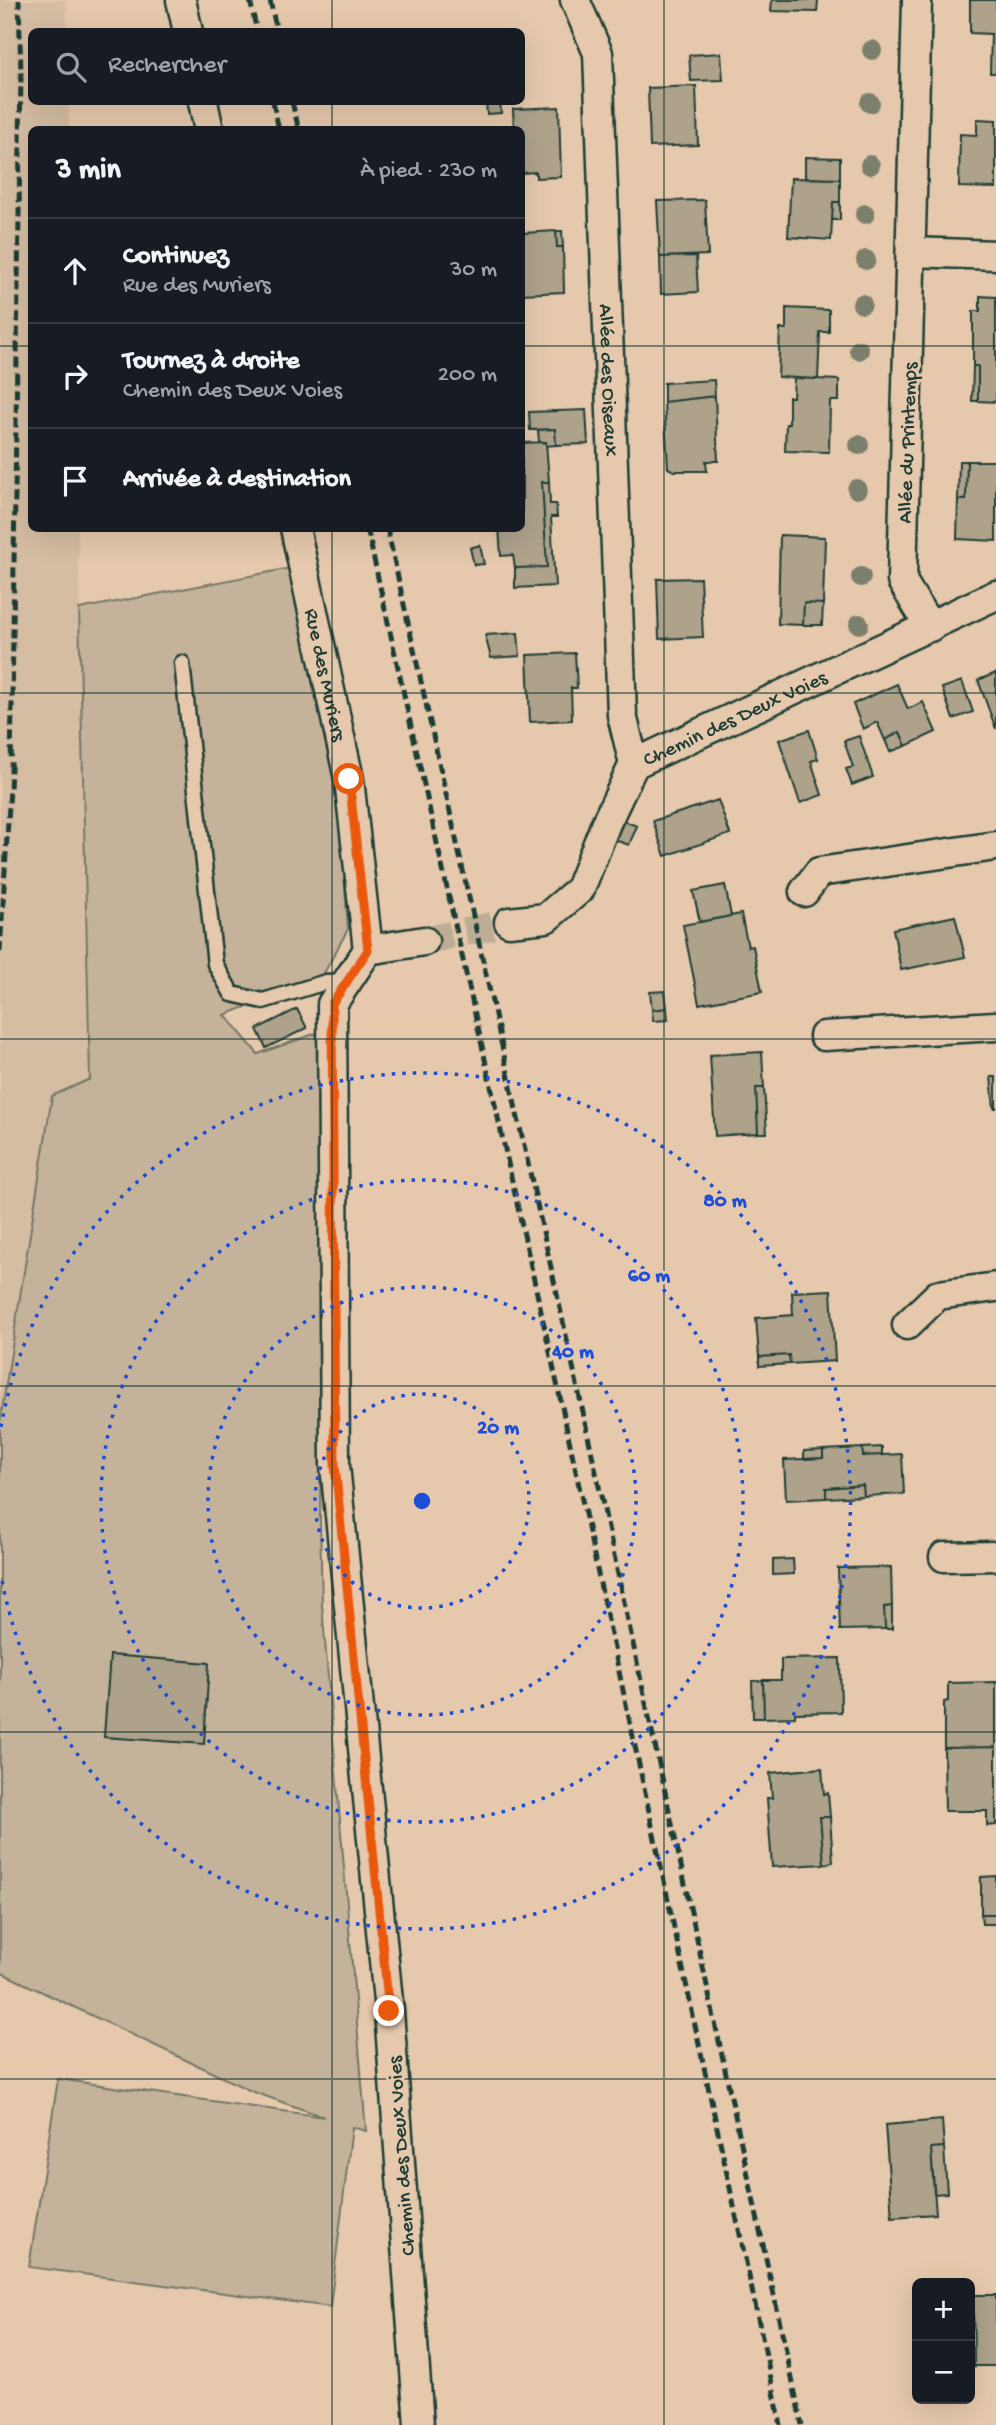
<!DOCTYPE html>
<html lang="fr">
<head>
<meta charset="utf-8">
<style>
	:root { --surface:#171b24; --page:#20242c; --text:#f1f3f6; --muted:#9ea1a6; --line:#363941 }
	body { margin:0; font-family:"Gochi Hand",sans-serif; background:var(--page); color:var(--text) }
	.controls { position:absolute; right:21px; bottom:21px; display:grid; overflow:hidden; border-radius:10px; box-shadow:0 7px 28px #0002 }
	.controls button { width:63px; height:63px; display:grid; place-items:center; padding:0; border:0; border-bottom:2px solid var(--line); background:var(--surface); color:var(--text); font:35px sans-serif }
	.stop { position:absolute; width:21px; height:21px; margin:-16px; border:5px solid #ea580c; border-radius:50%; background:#fff }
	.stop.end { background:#ea580c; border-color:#fff; box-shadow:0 2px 7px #0008 }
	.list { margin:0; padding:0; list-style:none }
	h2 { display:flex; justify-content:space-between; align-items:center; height:91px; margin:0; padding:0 28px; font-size:30px }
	h2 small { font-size:23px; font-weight:400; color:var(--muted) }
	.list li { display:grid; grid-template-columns:46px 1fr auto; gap:21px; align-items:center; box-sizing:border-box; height:105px; padding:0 28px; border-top:2px solid var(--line) }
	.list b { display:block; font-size:26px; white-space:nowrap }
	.list p { margin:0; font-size:23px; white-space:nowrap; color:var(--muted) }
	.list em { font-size:23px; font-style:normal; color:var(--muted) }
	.icon { flex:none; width:38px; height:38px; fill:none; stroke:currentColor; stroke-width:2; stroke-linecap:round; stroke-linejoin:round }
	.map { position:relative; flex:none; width:996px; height:2425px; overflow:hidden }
	.search { position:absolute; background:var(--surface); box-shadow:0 7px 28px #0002; left:28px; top:28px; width:497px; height:77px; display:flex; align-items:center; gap:18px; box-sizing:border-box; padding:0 24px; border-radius:10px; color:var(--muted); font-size:26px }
	.panel { position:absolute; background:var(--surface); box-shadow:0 7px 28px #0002; left:28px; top:126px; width:497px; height:406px; border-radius:10px }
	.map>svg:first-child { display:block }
</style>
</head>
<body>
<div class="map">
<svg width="996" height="2425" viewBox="0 0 996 2425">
	<rect width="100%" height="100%" fill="#e6c9ad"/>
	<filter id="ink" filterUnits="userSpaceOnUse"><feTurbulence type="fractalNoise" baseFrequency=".0143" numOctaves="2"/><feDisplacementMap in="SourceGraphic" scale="14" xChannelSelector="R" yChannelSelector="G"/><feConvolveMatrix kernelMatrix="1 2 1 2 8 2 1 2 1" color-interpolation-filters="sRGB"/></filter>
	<g filter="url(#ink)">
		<path fill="#d5bda3" d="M0 0H66L67 31 32 32V102H68L69 129 32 130V528L78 529 90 1080 0 1422Z"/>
		<path fill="#c5b29a" stroke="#727867" stroke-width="2" d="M291 568 339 802 348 929 322 977 225 1015 258 1054 317 1033 323 1108 320 1519 322 1605 366 2131 352 2127 330 2307 29 2267 58 2079 324 2117 251 2091 0 1972V1422L52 1096 90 1079 79 609Z"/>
		<path fill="#aea28b" stroke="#1f3d34" stroke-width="2" d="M772 0H818L817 12 771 11Z
			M970 0H996V73H990L991 34 970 33Z
			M721 53 723 80 691 81 689 55Z
			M696 86 698 145 650 147 648 88Z
			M486 102H500L501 113 487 114Z
			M559 107 561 177 536 178V172L522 173V130H514L513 109Z
			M977 119 996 120V188L959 187 960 134 977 135Z
			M805 157 840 158V179L805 178Z
			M791 178 840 179V202H833L831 240 788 237Z
			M705 200 708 255 660 257 657 201Z
			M833 202H840V220H832Z
			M556 231H562L563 247H557Z
			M556 231 557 247H563L564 292 522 294V233Z
			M696 256 698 292 661 294 660 257Z
			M980 296 996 297V402L978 401V366H973V311H980Z
			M786 308 829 310V332H820L818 379 778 377 780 329H786Z
			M973 366H978V401H972Z
			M794 378 839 380V401H830L829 452 785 451 786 424H789V397H793Z
			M714 380 715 396 664 402V383Z
			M715 396 718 461H706L707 471H674L668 468 664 402Z
			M586 410 588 444 556 445 555 429 530 430 529 412Z
			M555 429 556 445 546 446V442H539L538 430Z
			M546 442 549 482H542L547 567 515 568 513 555 501 556 499 528H522V443Z
			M959 461H967L966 500H958Z
			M967 461H996V541L957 539 958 500H966Z
			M542 482H549L550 504H556L557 517H551L555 586 515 588V568L547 567Z
			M780 535 825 537 823 604 804 603 803 625 778 624Z
			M480 545 484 564 474 565 470 548Z
			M700 578 703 637 659 639 657 579Z
			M804 603 823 604 822 625H803Z
			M518 633 520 656 491 658 485 635Z
			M575 653 577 688H571L572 720 530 722 527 655Z
			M996 673V729L978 680Z
			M962 681 973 712 953 719 942 688Z
			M897 684 908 709 923 702 936 732 906 746 900 732 885 740 877 722 863 729 853 704Z
			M809 730 818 759 811 761 822 795 800 803 779 740Z
			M900 732 906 746 890 752 885 740Z
			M859 736 873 777 852 785 846 769 853 767 844 741Z
			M718 800 730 834 665 856 653 821Z
			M624 821 637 826 629 845 615 840Z
			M725 885 731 916 700 922 693 891Z
			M741 914 748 947 753 946 762 992 699 1004 683 925Z
			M955 916 965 957 901 970 893 929Z
			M665 991 667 1008 652 1010 650 992Z
			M667 1008 668 1020 653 1021 652 1010Z
			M297 1009 307 1028 266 1048 257 1029Z
			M762 1052 764 1088H756L758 1133 715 1136 710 1055Z
			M991 1077H996V1108H994Z
			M756 1088H764L767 1133H758Z
			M831 1290 835 1361 790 1364 789 1355 759 1357 756 1318 793 1315 792 1292Z
			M789 1355 790 1364 759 1366V1357Z
			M882 1447V1455L863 1456 862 1448Z
			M862 1448 863 1456 902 1454 904 1494 864 1496 863 1485 826 1488V1498L786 1500 784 1460 823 1458V1450Z
			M823 1450V1458L804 1459V1451Z
			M863 1485 864 1496 826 1498V1488Z
			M793 1559 794 1574 773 1575V1560Z
			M891 1567 892 1606 884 1607 885 1629 840 1630 838 1568Z
			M892 1606V1629H885L884 1607Z
			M110 1655 209 1663 204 1744 104 1737Z
			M840 1658 841 1712 795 1713V1717L764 1718 763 1680H781V1659Z
			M763 1680 764 1718H753L752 1681Z
			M996 1682V1747L944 1748V1702L948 1701V1683Z
			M996 1747V1825L987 1826V1811H945L944 1748Z
			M822 1768 824 1794 828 1793 830 1817H820L824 1864 772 1867 767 1798H772L770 1773Z
			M820 1817H830L833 1862 824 1864Z
			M996 1876V1914H981V1877Z
			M981 1914H996V1924H982Z
			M942 2120 944 2147 931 2148 936 2214 892 2217 885 2125Z
			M944 2147 947 2193 934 2194 931 2148Z
			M973 2295H996V2366H974Z"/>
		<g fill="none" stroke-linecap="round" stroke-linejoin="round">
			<path stroke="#bead95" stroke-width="28" stroke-dasharray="28 14" stroke-linecap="butt" d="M424 941 509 922"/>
			<g stroke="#1f3d34" stroke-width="19">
				<path id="lane" d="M182 663 215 964 232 994 263 1001 326 982 347 981"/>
			</g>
			<g stroke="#1f3d34" stroke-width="33">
				<g id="street">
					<path d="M181 0 188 32"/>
					<path id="s1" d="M575 0 598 53 622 715 634 764"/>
					<path d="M917 0 902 581 930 627"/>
					<path d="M203 102 209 130"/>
					<path d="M911 252 996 255"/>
					<path id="s2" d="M295 528 349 779 368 950"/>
					<path d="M804 892 819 872 996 846"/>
					<path id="s3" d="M509 922 546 918 580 889 606 823 634 764 996 595"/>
					<path d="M824 1036 996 1026"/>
					<path d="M907 1325 938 1295 996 1287"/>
					<path d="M944 1557 996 1556"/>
					<path d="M419 2425 389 2011 335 1465 332 1004 368 950 424 941"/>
				</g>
			</g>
			<use href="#lane" stroke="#e6c9ad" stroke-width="14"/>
			<use href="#street" stroke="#e6c9ad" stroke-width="28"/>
			<path stroke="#1f3d34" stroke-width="5" stroke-dasharray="10 5" stroke-linecap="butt" d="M250 0 257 32
				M270 0 277 32
				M273 102 279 130
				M292 102 299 130
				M367 528 558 1388 781 2425
				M387 528 576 1380 802 2425
				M0 952 11 772 21 75 19 0"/>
		</g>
		<g fill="#7d7f6d">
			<circle cx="872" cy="50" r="10"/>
			<circle cx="870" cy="103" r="10"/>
			<circle cx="870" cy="165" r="10"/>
			<circle cx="865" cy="214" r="10"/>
			<circle cx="866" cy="260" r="10"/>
			<circle cx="862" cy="304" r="10"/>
			<circle cx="859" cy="350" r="10"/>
			<circle cx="859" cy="445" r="10"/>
			<circle cx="857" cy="489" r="10"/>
			<circle cx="861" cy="577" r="10"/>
			<circle cx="859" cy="624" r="10"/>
		</g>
	</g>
	<g fill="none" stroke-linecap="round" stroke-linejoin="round" filter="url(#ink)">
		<path stroke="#ea580c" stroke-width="9" d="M349 779 368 950 332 1004 335 1465 389 2011"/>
	</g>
	<path fill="none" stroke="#1f3d34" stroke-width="2" stroke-opacity="0.55" d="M332 0V32M664 0V2425M332 102V130M0 346H32M522 346H996M332 528V2425M0 693H996M0 1039H996M0 1386H996M0 1732H996M0 2079H996"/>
	<g fill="none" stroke="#1d4ed8" stroke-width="3.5" stroke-dasharray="3.5 7">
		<circle cx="422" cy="1501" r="107"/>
		<circle cx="422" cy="1501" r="214"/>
		<circle cx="422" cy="1501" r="321"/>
		<path d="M1 1427A428 428 0 1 1 1 1575"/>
	</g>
	<g text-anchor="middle" stroke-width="6" stroke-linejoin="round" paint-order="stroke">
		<g font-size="21" fill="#1f3d34" stroke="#e6c9ad">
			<text dy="7" stroke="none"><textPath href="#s1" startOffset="385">Allée des Oiseaux</textPath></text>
			<text transform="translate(906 443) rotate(-88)" y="7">Allée du Printemps</text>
			<text dy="7" stroke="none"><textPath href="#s2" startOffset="150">Rue des Muriers</textPath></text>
			<text dy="7" stroke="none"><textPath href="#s3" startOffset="329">Chemin des Deux Voies</textPath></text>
			<text transform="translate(400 2156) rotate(-94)" y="7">Chemin des Deux Voies</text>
		</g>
	</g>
	<circle cx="422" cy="1501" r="10" fill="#1d4ed8" stroke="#e6c9ad" stroke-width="3.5"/>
	<g font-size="21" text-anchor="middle" font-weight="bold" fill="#1d4ed8" stroke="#e6c9ad" stroke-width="6" stroke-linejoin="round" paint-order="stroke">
		<text x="725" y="1206">80 m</text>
		<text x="649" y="1281">60 m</text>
		<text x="573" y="1357">40 m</text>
		<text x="498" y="1433">20 m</text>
	</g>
</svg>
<div class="controls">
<button>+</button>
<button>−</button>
</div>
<div class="stop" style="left:349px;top:779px"></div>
<div class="stop end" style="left:389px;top:2011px"></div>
<div class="search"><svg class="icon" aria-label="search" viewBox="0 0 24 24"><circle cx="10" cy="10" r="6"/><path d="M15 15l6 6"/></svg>Rechercher</div>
<section class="panel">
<h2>3 min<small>À pied · 230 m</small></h2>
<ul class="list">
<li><svg class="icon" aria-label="ahead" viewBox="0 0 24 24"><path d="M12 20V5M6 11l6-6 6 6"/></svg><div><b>Continuez</b><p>Rue des Muriers</p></div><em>30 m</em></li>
<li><svg class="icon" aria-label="right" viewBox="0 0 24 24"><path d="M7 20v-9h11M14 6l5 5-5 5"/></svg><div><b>Tournez à droite</b><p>Chemin des Deux Voies</p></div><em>200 m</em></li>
<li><svg class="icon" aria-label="arrive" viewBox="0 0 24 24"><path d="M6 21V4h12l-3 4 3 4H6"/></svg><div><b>Arrivée à destination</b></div></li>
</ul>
</section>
</div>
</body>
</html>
